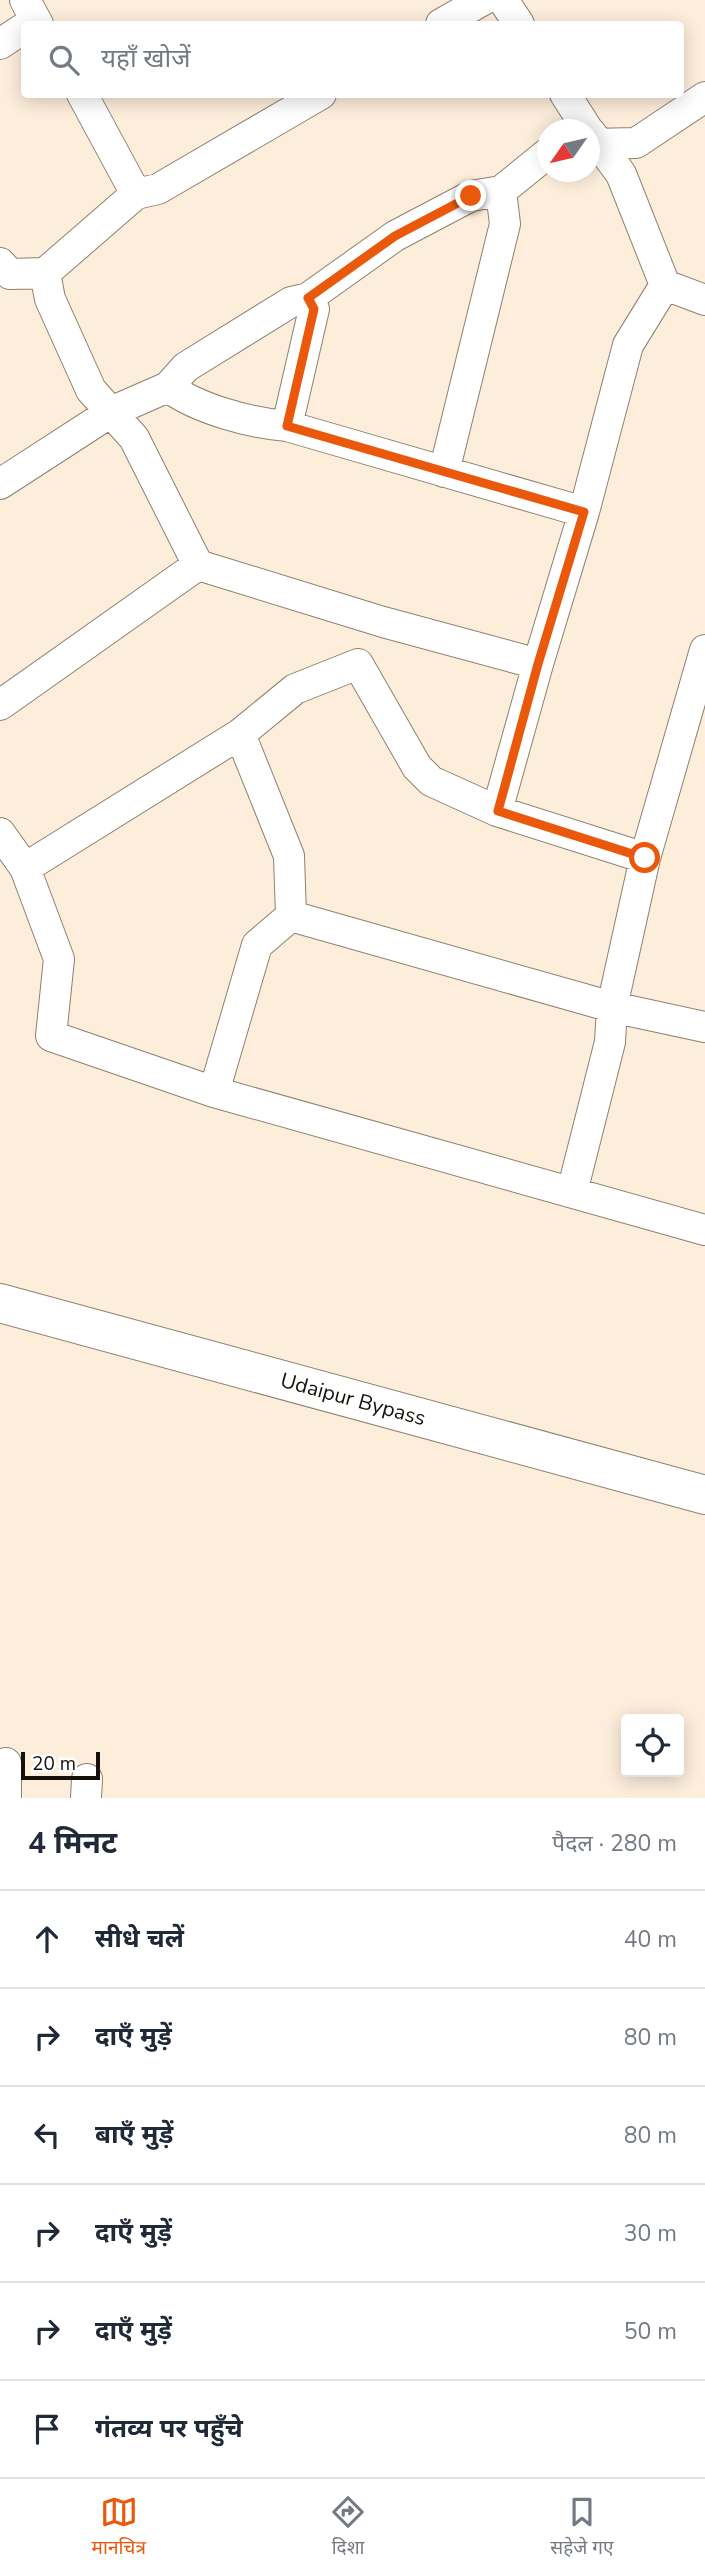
<!DOCTYPE html>
<html lang="hi">
<head>
<meta charset="utf-8">
<style>
	:root { --surface:#fff; --page:#f2f2f3; --text:#1f2937; --muted:#747a83; --line:#e0e1e3; --accent:#ea580c }
	body { margin:0; font-family:"Nunito Sans","Noto Sans Devanagari",sans-serif; background:var(--page); color:var(--text) }
	.controls { position:absolute; right:21px; bottom:21px; display:grid; overflow:hidden; border-radius:7px; box-shadow:0 4px 18px #0003 }
	.controls button { width:63px; height:63px; display:grid; place-items:center; padding:0; border:0; border-bottom:2px solid var(--line); background:var(--surface); color:var(--text); font:35px sans-serif }
	.compass { position:absolute; left:537px; top:119px; width:63px; height:63px; border-radius:50%; background:var(--surface); box-shadow:0 4px 18px #0003; rotate:236deg }
	.scale { position:absolute; left:21px; bottom:18px; width:79px; box-sizing:border-box; padding-left:7px; border:4px solid #15100a; border-top:0; font-size:19px; line-height:24px; white-space:nowrap; color:#15100a; -webkit-text-stroke:5px #fff; paint-order:stroke }
	.stop { position:absolute; width:21px; height:21px; margin:-16px; border:5px solid #ea580c; border-radius:50%; background:#fff }
	.stop.end { background:#ea580c; border-color:#fff; box-shadow:0 2px 7px #0008 }
	.list { margin:0; padding:0; list-style:none }
	h2 { display:flex; justify-content:space-between; align-items:center; height:91px; margin:0; padding:0 28px; font-size:30px }
	h2 small { font-size:23px; font-weight:400; color:var(--muted) }
	.list li { display:grid; grid-template-columns:46px 1fr auto; gap:21px; align-items:center; box-sizing:border-box; height:98px; padding:0 28px; border-top:2px solid var(--line) }
	.list b { display:block; font-size:26px; white-space:nowrap }
	.list em { font-size:23px; font-style:normal; color:var(--muted) }
	.icon { flex:none; width:38px; height:38px; fill:none; stroke:currentColor; stroke-width:2; stroke-linecap:round; stroke-linejoin:round }
	.map { position:relative; flex:none; width:705px; height:1798px; overflow:hidden }
	.search { position:absolute; background:var(--surface); box-shadow:0 4px 18px #0003; left:21px; right:21px; top:21px; height:77px; display:flex; align-items:center; gap:18px; box-sizing:border-box; padding:0 24px; border-radius:7px; color:var(--muted); font-size:26px }
	.sheet { height:679px; background:var(--surface) }
	nav { display:flex; justify-content:space-around; align-items:center; box-sizing:border-box; height:98px; border-top:2px solid var(--line); background:var(--surface); font-size:19px; color:var(--muted) }
	nav a { display:grid; justify-items:center; gap:4px }
	nav .on { color:var(--accent) }
	.map>svg:first-child { display:block }
</style>
</head>
<body>
<div class="map">
<svg width="705" height="1798" viewBox="0 0 705 1798">
	<rect width="100%" height="100%" fill="#fdeddb"/>
	<g fill="none" stroke-linecap="round" stroke-linejoin="round">
		<g stroke="#8e806f" stroke-width="32">
			<path id="street" d="M25 0 38 24
				M503 0 519 24
				M441 24 483 0
				M0 44 24 28
				M82 94 136 194
				M565 94 588 130
				M590 132 621 174 665 285 705 300
				M590 144 636 143 705 97
				M0 263 10 274 45 273 136 194 158 189 321 94
				M45 273 50 299 91 390 134 438 198 565 383 622 538 664
				M168 387C198 409 250 423 287 426L584 512
				M287 426 314 309 308 298
				M444 472 505 224 501 191
				M0 484 111 412 168 387 186 367 291 302 308 298 395 236 471 196 501 191 548 153
				M0 705 198 565
				M240 734 289 856 291 916
				M497 811 538 664 584 512 628 345 665 285
				M0 833 25 868 59 959 51 1036 214 1092 705 1230
				M25 868 240 734 295 689 358 664 417 767 431 781 497 811 645 858
				M291 916 612 1007 705 1027
				M214 1092 257 945 291 916
				M572 1192 610 1042 612 1007 645 858 705 650
				M6 1798V1763
				M86 1798 87 1779"/>
		</g>
		<g stroke="#8e806f" stroke-width="40">
			<g id="highway">
				<path id="s1" d="M0 1303 705 1495"/>
			</g>
		</g>
		<use href="#street" stroke="#fff" stroke-width="30"/>
		<use href="#highway" stroke="#fff" stroke-width="38"/>
	</g>
	<g fill="none" stroke-linecap="round" stroke-linejoin="round">
		<path stroke="#ea580c" stroke-width="9" d="M471 196 395 236 308 298 314 309 287 426 584 512 538 664 498 811 645 858"/>
	</g>
	<g text-anchor="middle" stroke-width="5" stroke-linejoin="round" paint-order="stroke">
		<g font-size="21" fill="#15100a" stroke="#fff">
			<text dy="7" stroke="none"><textPath href="#s1" startOffset="366">Udaipur Bypass</textPath></text>
		</g>
	</g>
</svg>
<div class="controls">
<button><svg class="icon" aria-label="locate" viewBox="0 0 24 24"><circle cx="12" cy="12" r="6"/><path d="M12 2v4M12 18v4M2 12h4M18 12h4"/></svg></button>
</div>
<svg class="compass" viewBox="-18 -18 36 36"><path d="M0-13l5 13h-10z" fill="#e53935"/><path d="M0 13l5-13h-10z" fill="#747a83"/></svg>
<div class="scale">20 m</div>
<div class="stop" style="left:645px;top:858px"></div>
<div class="stop end" style="left:471px;top:196px"></div>
<div class="search"><svg class="icon" aria-label="search" viewBox="0 0 24 24"><circle cx="10" cy="10" r="6"/><path d="M15 15l6 6"/></svg>यहाँ खोजें</div>
</div>
<section class="sheet">
<h2>4 मिनट<small>पैदल · 280 m</small></h2>
<ul class="list">
<li><svg class="icon" aria-label="ahead" viewBox="0 0 24 24"><path d="M12 20V5M6 11l6-6 6 6"/></svg><div><b>सीधे चलें</b></div><em>40 m</em></li>
<li><svg class="icon" aria-label="right" viewBox="0 0 24 24"><path d="M7 20v-9h11M14 6l5 5-5 5"/></svg><div><b>दाएँ मुड़ें</b></div><em>80 m</em></li>
<li><svg class="icon" aria-label="left" viewBox="0 0 24 24"><path d="M17 20v-9H6M10 6l-5 5 5 5"/></svg><div><b>बाएँ मुड़ें</b></div><em>80 m</em></li>
<li><svg class="icon" aria-label="right" viewBox="0 0 24 24"><path d="M7 20v-9h11M14 6l5 5-5 5"/></svg><div><b>दाएँ मुड़ें</b></div><em>30 m</em></li>
<li><svg class="icon" aria-label="right" viewBox="0 0 24 24"><path d="M7 20v-9h11M14 6l5 5-5 5"/></svg><div><b>दाएँ मुड़ें</b></div><em>50 m</em></li>
<li><svg class="icon" aria-label="arrive" viewBox="0 0 24 24"><path d="M6 21V4h12l-3 4 3 4H6"/></svg><div><b>गंतव्य पर पहुँचे</b></div></li>
</ul>
</section>
<nav>
<a class="on"><svg class="icon" aria-label="map" viewBox="0 0 24 24"><path d="M3 6l6-2 6 2 6-2v14l-6 2-6-2-6 2zM9 4v14M15 6v14"/></svg>मानचित्र</a>
<a><svg class="icon" aria-label="directions" viewBox="0 0 24 24"><path d="M12 3l9 9-9 9-9-9zM9 14v-3h6M13 9l2 2-2 2"/></svg>दिशा</a>
<a><svg class="icon" aria-label="saved" viewBox="0 0 24 24"><path d="M7 4h10v16l-5-4-5 4z"/></svg>सहेजे गए</a>
</nav>
</body>
</html>
